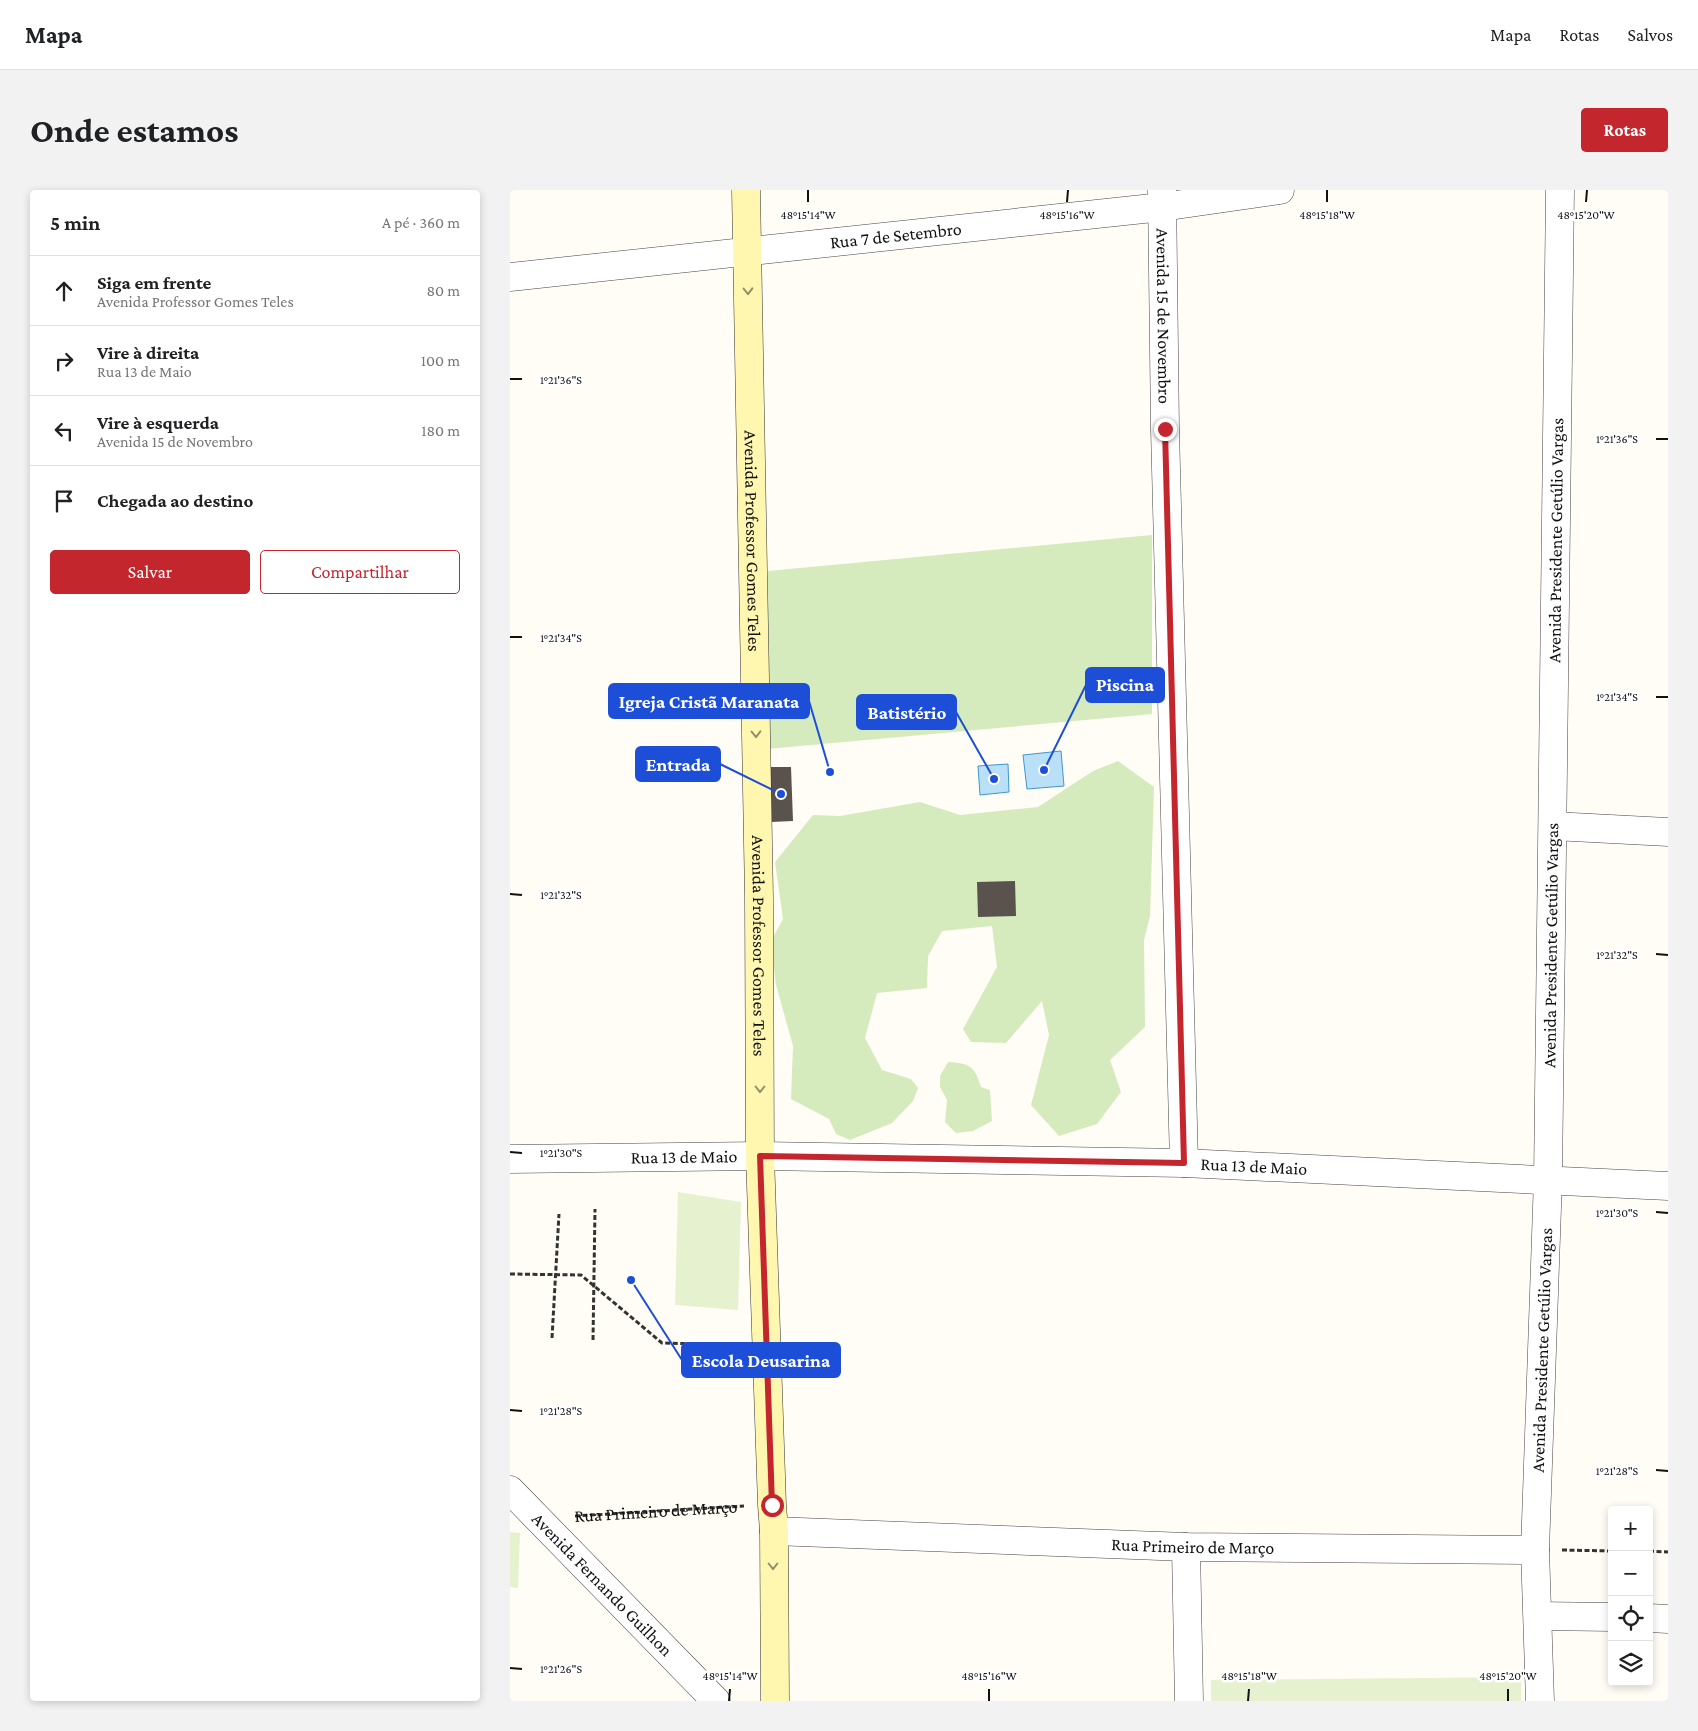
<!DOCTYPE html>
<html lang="pt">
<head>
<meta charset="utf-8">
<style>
	:root { --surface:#fff; --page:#f2f2f2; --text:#202124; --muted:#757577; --line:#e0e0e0; --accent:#c4262e }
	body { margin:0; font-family:"Crimson Pro",serif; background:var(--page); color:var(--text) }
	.controls { position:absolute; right:15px; bottom:15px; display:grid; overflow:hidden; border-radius:5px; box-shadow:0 2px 8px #0003 }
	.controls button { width:45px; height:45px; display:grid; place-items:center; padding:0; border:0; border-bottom:1px solid var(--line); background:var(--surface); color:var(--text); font:25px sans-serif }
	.stop { position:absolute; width:15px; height:15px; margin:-11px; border:4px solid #c4262e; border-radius:50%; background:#fff }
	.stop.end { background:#c4262e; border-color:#fff; box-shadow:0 1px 5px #0008 }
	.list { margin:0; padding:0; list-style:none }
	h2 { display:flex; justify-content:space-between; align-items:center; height:65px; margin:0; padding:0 20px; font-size:21px }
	h2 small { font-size:16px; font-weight:400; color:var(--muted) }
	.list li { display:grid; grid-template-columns:32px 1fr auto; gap:15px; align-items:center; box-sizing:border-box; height:70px; padding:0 20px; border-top:1px solid var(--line) }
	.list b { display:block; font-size:19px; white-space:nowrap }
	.list p { margin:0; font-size:16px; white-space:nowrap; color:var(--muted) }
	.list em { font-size:16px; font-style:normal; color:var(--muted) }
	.actions { display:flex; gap:10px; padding:15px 20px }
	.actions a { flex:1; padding:11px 0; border:1px solid var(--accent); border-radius:5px; text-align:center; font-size:18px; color:var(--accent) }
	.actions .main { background:var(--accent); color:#fff }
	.icon { flex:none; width:28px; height:28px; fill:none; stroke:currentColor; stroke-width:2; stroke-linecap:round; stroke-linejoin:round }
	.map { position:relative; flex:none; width:1158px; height:1511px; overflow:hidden; border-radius:5px }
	header { display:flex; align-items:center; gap:30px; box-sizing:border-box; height:70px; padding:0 25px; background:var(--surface); border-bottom:1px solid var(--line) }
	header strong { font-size:24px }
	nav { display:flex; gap:28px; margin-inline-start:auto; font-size:18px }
	.intro { display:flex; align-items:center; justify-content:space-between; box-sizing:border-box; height:120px; padding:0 30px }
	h1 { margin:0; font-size:35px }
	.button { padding:12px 22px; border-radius:5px; background:var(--accent); color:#fff; font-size:18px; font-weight:700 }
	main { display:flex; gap:30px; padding:0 30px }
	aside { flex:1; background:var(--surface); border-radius:5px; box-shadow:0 2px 8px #0003 }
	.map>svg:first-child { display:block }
</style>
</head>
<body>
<header>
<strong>Mapa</strong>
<nav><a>Mapa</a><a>Rotas</a><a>Salvos</a></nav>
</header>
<div class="intro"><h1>Onde estamos</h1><a class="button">Rotas</a></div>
<main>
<aside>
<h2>5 min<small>A pé · 360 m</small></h2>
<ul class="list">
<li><svg class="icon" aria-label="ahead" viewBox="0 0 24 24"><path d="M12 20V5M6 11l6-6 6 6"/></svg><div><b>Siga em frente</b><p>Avenida Professor Gomes Teles</p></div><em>80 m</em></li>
<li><svg class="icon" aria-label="right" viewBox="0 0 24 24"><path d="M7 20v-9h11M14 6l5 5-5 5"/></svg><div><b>Vire à direita</b><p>Rua 13 de Maio</p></div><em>100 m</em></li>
<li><svg class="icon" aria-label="left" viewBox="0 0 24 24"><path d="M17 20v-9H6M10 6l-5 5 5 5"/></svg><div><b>Vire à esquerda</b><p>Avenida 15 de Novembro</p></div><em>180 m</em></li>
<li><svg class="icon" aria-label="arrive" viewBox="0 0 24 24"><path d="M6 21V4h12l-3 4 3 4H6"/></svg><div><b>Chegada ao destino</b></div></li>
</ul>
<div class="actions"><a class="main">Salvar</a><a>Compartilhar</a></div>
</aside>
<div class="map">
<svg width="1158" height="1511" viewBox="0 0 1158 1511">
	<rect width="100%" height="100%" fill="#fffdf5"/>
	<path fill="#d5ebbd" d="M642 345V524L257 559 258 381Z
		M608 571 644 597 640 726 634 750 635 837 600 870 611 902 587 934 549 946 521 915 539 845 532 811 496 853 461 852 453 839 487 777 482 736 432 741 418 766 417 798 367 803 355 848 372 880 401 889 408 898 403 911 382 933 340 950 326 944 319 929 281 909 283 856 266 795 261 751 273 729 265 672 303 625 330 626 410 612 450 625 528 617 583 581Z
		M438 872C459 873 465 876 471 897L480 900 482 931 463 941 446 943 435 932 437 910 430 897V886Z"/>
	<path fill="#e6f2cf" d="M168 1002 231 1012 228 1120 165 1115Z
		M0 1342 10 1343 8 1398 0 1397Z
		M1011 1487V1511H701V1490Z"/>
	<path fill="#b9e0f7" stroke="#3f96cf" d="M551 561 554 596 517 599 513 565Z
		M498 574 499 602 470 605 468 576Z"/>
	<path fill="#5a524d" d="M258 577H281L283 631 261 632Z
		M505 691 506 726 468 727 467 692Z"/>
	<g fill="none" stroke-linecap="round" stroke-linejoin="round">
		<g stroke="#444" stroke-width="29">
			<g id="street">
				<path id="s2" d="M652 0 655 239 674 973"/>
				<path id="s3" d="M0 87 652 17 770 0"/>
				<path d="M1043 636 1158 642"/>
				<path id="s4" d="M0 969 250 966 674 973 1158 996"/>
				<path id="s5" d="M0 1300 206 1511"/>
				<path id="s6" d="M264 1341 676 1357 1025 1360"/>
				<path d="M676 1357 679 1511"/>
				<path d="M1028 1426 1102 1427"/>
				<path d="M1139 1428 1158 1429"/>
				<path id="s7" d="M1030 1511 1025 1360 1038 989 1050 0"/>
			</g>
		</g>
		<g stroke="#333" stroke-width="29">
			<g id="secondary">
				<path id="s8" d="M236 0 249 707 250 966 262 1315 264 1341 265 1511"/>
			</g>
		</g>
		<g stroke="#333" stroke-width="3" stroke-dasharray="5 2.5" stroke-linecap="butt">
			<path d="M0 1084 71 1085 152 1153 229 1155"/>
			<path d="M42 1148 49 1024"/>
			<path d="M83 1150 85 1019"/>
			<path id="s1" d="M65 1326 234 1316"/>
			<path d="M1052 1360 1102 1361"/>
			<path d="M1139 1361 1158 1362"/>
		</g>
		<use href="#street" stroke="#fff" stroke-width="28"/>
		<use href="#secondary" stroke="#fff6b0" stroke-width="28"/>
	</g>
	<defs><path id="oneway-chevron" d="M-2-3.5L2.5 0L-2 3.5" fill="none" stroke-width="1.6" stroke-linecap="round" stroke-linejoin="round" transform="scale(1.25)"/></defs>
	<g stroke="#948f68">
		<use href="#oneway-chevron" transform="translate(238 101) rotate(89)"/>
		<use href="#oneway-chevron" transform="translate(246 544) rotate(89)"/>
		<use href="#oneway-chevron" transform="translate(250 899) rotate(90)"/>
		<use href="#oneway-chevron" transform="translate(263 1376) rotate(90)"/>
	</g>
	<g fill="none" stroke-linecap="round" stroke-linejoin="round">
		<path stroke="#c4262e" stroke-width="6" d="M262 1315 250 966 674 973 655 239"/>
	</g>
	<path fill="none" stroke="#111" stroke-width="2" d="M298 12V0M557 12 558 0M817 12V0M1076 12 1077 0M0 189H12M1146 249H1158M0 447H12M1146 507H1158M0 704 12 705M1146 764 1158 765M0 962 12 963M1146 1022 1158 1023M0 1220 12 1221M1146 1280 1158 1281M0 1478 12 1479M219 1511 220 1499M479 1511V1499M738 1511 739 1499M998 1511V1499"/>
	<g text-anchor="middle" stroke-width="5" stroke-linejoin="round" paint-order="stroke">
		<g font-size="18" fill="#111" stroke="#fff">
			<text dy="6" stroke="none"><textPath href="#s3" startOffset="388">Rua 7 de Setembro</textPath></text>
			<text dy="6" stroke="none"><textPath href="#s2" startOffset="126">Avenida 15 de Novembro</textPath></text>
			<text dy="6" stroke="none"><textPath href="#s8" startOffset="351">Avenida Professor Gomes Teles</textPath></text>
			<text dy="6" stroke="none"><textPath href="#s7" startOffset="1161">Avenida Presidente Getúlio Vargas</textPath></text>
			<text dy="6" stroke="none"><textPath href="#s8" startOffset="756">Avenida Professor Gomes Teles</textPath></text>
			<text dy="6" stroke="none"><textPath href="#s7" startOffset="756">Avenida Presidente Getúlio Vargas</textPath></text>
			<text dy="6" stroke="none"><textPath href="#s4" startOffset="174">Rua 13 de Maio</textPath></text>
			<text dy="6" stroke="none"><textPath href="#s4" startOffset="744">Rua 13 de Maio</textPath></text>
			<text dy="6" stroke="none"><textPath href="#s7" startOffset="351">Avenida Presidente Getúlio Vargas</textPath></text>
			<text dy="6" stroke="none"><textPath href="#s1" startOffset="81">Rua Primeiro de Março</textPath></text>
			<text dy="6" stroke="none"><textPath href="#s6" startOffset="419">Rua Primeiro de Março</textPath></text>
			<text dy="6" stroke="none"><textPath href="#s5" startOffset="132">Avenida Fernando Guilhon</textPath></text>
		</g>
	</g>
	<g font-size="12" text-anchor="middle" fill="#111" stroke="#fff" stroke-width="5" stroke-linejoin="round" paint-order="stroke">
		<text x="298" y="29">48°15'14"W</text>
		<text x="557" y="29">48°15'16"W</text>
		<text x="817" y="29">48°15'18"W</text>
		<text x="1076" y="29">48°15'20"W</text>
		<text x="51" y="194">1°21'36"S</text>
		<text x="1107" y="253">1°21'36"S</text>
		<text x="51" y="452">1°21'34"S</text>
		<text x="1107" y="511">1°21'34"S</text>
		<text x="51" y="709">1°21'32"S</text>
		<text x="1107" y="769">1°21'32"S</text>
		<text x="51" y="967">1°21'30"S</text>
		<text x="1107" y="1027">1°21'30"S</text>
		<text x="51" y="1225">1°21'28"S</text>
		<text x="1107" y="1285">1°21'28"S</text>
		<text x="51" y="1483">1°21'26"S</text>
		<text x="220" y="1490">48°15'14"W</text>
		<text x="479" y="1490">48°15'16"W</text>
		<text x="739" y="1490">48°15'18"W</text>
		<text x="998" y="1490">48°15'20"W</text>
	</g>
	<path fill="none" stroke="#1d4ed8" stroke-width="2" d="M534 580L576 495M320 582L299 511M484 589L446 522M271 604L210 574M121 1090L172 1170"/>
	<g fill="#1d4ed8" stroke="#fff" stroke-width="2">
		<circle cx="534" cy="580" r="5"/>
		<circle cx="320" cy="582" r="5"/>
		<circle cx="484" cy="589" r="5"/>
		<circle cx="271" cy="604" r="5"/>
		<circle cx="121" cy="1090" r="5"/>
	</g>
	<g fill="#1d4ed8" stroke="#1d4ed8" stroke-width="2">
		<rect x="576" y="478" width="78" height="34" rx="5"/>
		<rect x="99" y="494" width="200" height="34" rx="5"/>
		<rect x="347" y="505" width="99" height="34" rx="5"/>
		<rect x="126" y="557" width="84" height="34" rx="5"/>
		<rect x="172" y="1153" width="158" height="34" rx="5"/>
	</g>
	<g font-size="19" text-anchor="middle" font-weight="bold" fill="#fff">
		<text x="615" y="501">Piscina</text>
		<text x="199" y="518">Igreja Cristã Maranata</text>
		<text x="397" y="529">Batistério</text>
		<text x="168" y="581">Entrada</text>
		<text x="251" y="1177">Escola Deusarina</text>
	</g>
</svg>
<div class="controls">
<button>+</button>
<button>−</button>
<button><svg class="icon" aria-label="locate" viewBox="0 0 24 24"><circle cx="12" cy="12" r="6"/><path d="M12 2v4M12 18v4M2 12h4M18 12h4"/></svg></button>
<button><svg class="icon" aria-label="layers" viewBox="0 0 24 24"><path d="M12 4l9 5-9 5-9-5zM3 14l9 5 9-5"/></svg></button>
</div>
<div class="stop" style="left:262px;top:1315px"></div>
<div class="stop end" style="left:655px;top:239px"></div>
</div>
</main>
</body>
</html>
